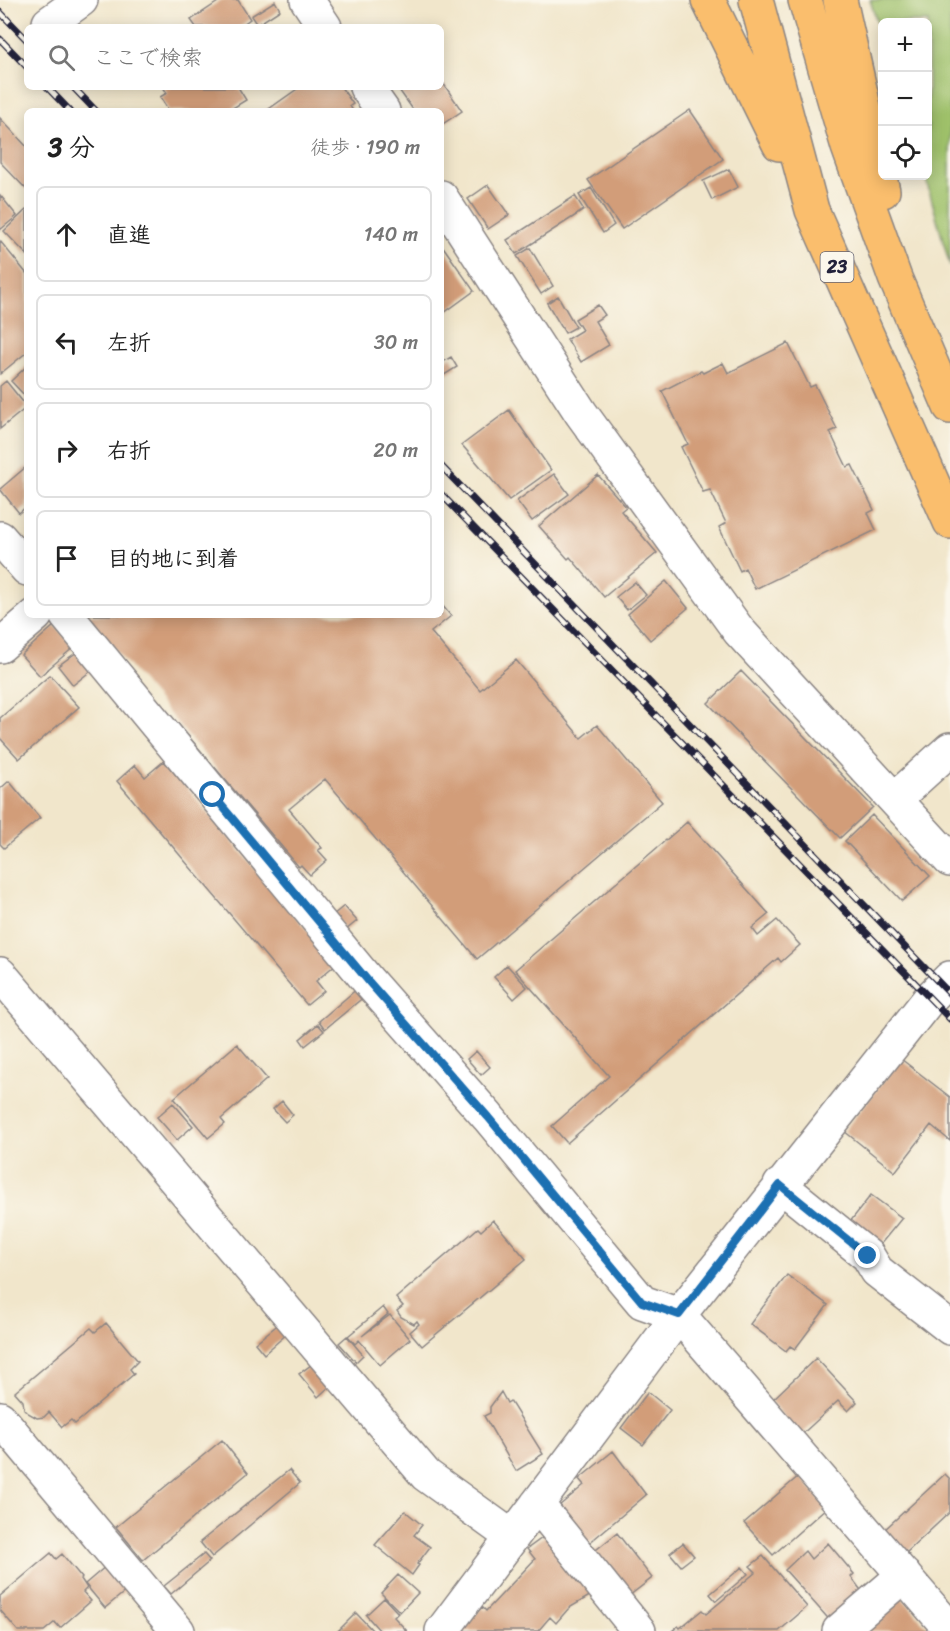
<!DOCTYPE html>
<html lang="ja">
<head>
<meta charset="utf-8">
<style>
	:root { --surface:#fff; --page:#f2f2f2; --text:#222; --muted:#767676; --line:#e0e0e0 }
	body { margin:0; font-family:Sriracha,"Klee One",sans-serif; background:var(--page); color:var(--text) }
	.controls { position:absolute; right:18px; top:18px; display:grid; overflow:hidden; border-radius:9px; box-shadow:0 3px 15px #0003 }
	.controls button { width:54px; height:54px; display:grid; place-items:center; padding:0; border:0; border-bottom:2px solid var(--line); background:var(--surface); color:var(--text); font:30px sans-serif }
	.stop { position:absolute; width:18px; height:18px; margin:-14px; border:4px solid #1f6fb2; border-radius:50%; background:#fff }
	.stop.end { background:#1f6fb2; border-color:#fff; box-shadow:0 2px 6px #0008 }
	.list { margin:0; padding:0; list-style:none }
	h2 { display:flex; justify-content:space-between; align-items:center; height:78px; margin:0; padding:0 24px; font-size:26px }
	h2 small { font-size:20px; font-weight:400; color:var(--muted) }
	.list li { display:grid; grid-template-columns:39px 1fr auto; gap:18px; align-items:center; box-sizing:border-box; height:96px; margin:0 12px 12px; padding:0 12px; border:2px solid var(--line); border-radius:9px }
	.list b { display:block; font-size:22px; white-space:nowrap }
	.list em { font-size:20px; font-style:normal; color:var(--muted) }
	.icon { flex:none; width:33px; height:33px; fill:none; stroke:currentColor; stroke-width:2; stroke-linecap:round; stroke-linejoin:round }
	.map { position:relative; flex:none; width:950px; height:1631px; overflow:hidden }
	.search { position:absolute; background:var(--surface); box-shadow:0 3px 15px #0003; left:24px; top:24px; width:420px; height:66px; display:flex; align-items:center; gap:15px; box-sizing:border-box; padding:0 21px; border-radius:9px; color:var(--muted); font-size:22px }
	.panel { position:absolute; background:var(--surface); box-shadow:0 3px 15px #0003; left:24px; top:108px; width:420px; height:510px; border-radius:9px }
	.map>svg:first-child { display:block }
</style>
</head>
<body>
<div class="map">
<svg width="950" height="1631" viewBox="0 0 950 1631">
	<rect width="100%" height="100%" fill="#fbf7ec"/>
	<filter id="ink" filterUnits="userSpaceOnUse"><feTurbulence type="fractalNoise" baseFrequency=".0167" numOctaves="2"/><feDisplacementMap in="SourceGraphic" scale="12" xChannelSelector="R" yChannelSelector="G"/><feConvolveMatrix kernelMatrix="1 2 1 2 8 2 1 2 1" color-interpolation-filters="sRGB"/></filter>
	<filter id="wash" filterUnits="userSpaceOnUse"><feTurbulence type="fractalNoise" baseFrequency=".008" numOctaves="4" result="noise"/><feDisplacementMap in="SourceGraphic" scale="24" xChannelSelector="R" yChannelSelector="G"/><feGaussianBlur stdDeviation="1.35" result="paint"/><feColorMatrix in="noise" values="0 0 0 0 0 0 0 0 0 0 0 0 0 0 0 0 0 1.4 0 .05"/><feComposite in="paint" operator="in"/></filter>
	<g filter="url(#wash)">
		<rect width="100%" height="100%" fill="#f1e6cb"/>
		<path fill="#9fc16a" stroke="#607252" stroke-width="1.5" d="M870 0H950V266L925 176H928V22H882V39Z"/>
		<g id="blocks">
			<path fill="#d29d79" d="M221 0H238L250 19 239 27H196L191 20Z
				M275 1 280 10 257 25 251 16Z
				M441 80 462 111 441 125V111H414L397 87H441Z
				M163 87H238L246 100 228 111H169L160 97 167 93Z
				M300 87H341L353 104 350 106 353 111H266Z
				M690 110 723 159 622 229 588 180Z
				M0 118 27 147V190L0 162Z
				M729 169 738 187 712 200 703 181Z
				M488 185 509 215 488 229 468 199Z
				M591 188 614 225 603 233 579 195Z
				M0 195 17 216 0 230Z
				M575 196 584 210 516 254 507 240Z
				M27 209V255L4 231Z
				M0 241 27 274V352L0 374Z
				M444 248 474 291 441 315V250Z
				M530 248 553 286 541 294 517 256Z
				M558 296 576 327 565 333 547 303Z
				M598 305 605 315 595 321 609 345 581 362 567 339 582 330 575 319Z
				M788 343 810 387 815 385 837 429 830 432 847 467 852 465 874 510 868 513 876 530 755 589 745 568 740 571 719 527 726 523 710 490 703 492 681 447 688 444 662 391 701 371 703 373 723 363 728 373Z
				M451 357 457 367 441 377V363Z
				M27 366V398L11 381Z
				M6 381 27 407 0 429V386Z
				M509 410 551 470 509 500 462 445Z
				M27 466V506L19 513 0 489Z
				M554 474 569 494 532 521 517 501Z
				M598 475 626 507 621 511 657 553 604 597 570 557 568 559 539 526Z
				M666 581 688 608 650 640 628 614Z
				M635 582 646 595 627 610 616 597Z
				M441 604 451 616 431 632 480 690 516 660 581 738 597 725 662 802 477 959 325 779 289 809 322 848 318 850 327 860 310 875 301 865 299 867 86 615H441Z
				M55 625 74 647 40 676 21 655Z
				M77 652 92 670 73 685 58 666Z
				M741 671 873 807 840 838 708 703Z
				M50 675 79 707 19 759 0 738V718Z
				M164 761 336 964 316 981 324 991 307 1005 117 781 135 765 145 777Z
				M9 781 40 818 4 848 0 844V789Z
				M872 815 930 876 902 901 845 841Z
				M687 822 769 914 752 928 758 936 777 920 800 945 781 962 778 958 567 1143 552 1126 609 1076 515 970Z
				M344 906 357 921 346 930 333 915Z
				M507 965 527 987 514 999 494 977Z
				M358 988 365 996 325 1029 319 1021Z
				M318 1024 324 1031 305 1046 300 1039Z
				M237 1044 267 1079 221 1119 225 1124 208 1138 174 1098Z
				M476 1051 490 1067 481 1075 467 1059Z
				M901 1059 950 1097V1141L931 1125 895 1172 844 1131Z
				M282 1101 293 1115 285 1122 273 1109Z
				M173 1103 193 1126 177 1140 157 1117Z
				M871 1195 902 1218 879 1246 849 1223Z
				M493 1220 526 1259 422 1346 410 1332 419 1324 417 1321 414 1324 401 1317 397 1311 403 1306 396 1298 478 1228 481 1231Z
				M787 1275 828 1305 795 1349 790 1346 786 1351 750 1324Z
				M383 1307 388 1314 362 1336 390 1315 410 1339 380 1365 359 1340 355 1344 348 1336Z
				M106 1323 138 1361 130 1369 134 1374 75 1424 71 1420 62 1427 49 1412 44 1417 37 1418 28 1413 24 1409 23 1401 15 1392 91 1328 95 1332Z
				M280 1323 288 1333 264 1354 255 1343Z
				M347 1336 363 1355 356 1362 339 1343Z
				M816 1358 857 1402 848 1411 838 1401 799 1437 771 1401Z
				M311 1365 329 1387 318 1397 299 1374Z
				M501 1392 507 1403 510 1401 543 1454 516 1471 484 1416 490 1413V1407Z
				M648 1392 670 1410 643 1445 621 1428Z
				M222 1440 248 1473 143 1560 116 1527Z
				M613 1451 646 1495 588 1544 559 1506 584 1485 579 1479Z
				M289 1470 300 1483 212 1557 200 1542Z
				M945 1474 950 1479V1512L906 1553 883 1531Z
				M800 1475 827 1507 773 1555 744 1523Z
				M405 1511 422 1525 414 1535 430 1547 417 1564 419 1565 412 1575 375 1545Z
				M549 1533 593 1594 569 1608 556 1623 550 1617 538 1631H459L482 1607 486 1611 535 1559 527 1549Z
				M617 1533 652 1578 625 1599 591 1554Z
				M683 1543 694 1556 681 1566 670 1553Z
				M828 1543 854 1574 851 1577 866 1597 834 1625 785 1570 805 1551 811 1559Z
				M51 1553 56 1559 62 1554 82 1578 81 1579 87 1588 83 1592 91 1601 60 1628 55 1622 44 1631H18L0 1610V1596Z
				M204 1554 210 1561 171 1594 164 1586Z
				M763 1556 807 1607 779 1631H672L678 1626 680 1628 702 1610 706 1614 756 1572 750 1566Z
				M106 1566 127 1590 105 1608 85 1584Z
				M742 1567 748 1574 716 1601 710 1594Z
				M398 1575 418 1593 400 1612 381 1593Z
				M898 1593 929 1629 927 1631H859Z
				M384 1598 398 1613 394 1617 407 1631H380L366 1615Z
				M356 1613 373 1631H338Z"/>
		</g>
	</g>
	<g filter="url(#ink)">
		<use href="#blocks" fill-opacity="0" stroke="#8a8483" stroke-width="1.5"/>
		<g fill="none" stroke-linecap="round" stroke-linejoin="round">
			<g stroke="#8a8483" stroke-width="36">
				<path id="minor" d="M307 0 325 27
					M49 23 81 0
					M366 87 383 111
					M441 197 581 413 739 631 950 860
					M0 538 27 569
					M66 615 369 982 488 1117 642 1302 679 1315 950 1629
					M0 646 36 615
					M895 799 950 749
					M0 974 426 1475 512 1537
					M780 1185 868 1256 877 1271 950 1328
					M0 1418 178 1631
					M537 1504 639 1631
					M442 1631 679 1315 930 998 950 978
					M839 1631 904 1575"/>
			</g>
			<g stroke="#8a8483" stroke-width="36">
				<path id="highway" d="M708 0 779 144
					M756 0 812 210 950 522
					M805 0 848 147 895 278 950 407
					M840 0 883 191"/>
			</g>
			<use href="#minor" stroke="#fff" stroke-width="33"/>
			<use href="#highway" stroke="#fabe6d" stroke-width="33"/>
			<g stroke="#22223b" stroke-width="7">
				<path id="rail" d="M0 12 27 40
					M0 39 27 67
					M47 87 70 111
					M73 87 96 111
					M441 466 950 994
					M441 494 950 1019"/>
			</g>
			<use href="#rail" stroke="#fbf7ec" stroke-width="4.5" stroke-dasharray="14" stroke-linecap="butt"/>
		</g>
	</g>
	<g fill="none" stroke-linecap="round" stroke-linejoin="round" filter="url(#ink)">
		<path stroke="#1f6fb2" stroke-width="8" d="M213 795 369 982 488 1117 642 1302 679 1315 780 1185 868 1256"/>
	</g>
	<g text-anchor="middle" stroke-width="4.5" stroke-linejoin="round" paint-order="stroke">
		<rect fill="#fbf7ec" stroke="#636270" stroke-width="1.5" x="820.5" y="252" width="33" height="30" rx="4.5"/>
		<g font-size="18" font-weight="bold" fill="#22223b">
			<text x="837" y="273">23</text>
		</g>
	</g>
</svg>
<div class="controls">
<button>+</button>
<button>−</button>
<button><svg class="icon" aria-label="locate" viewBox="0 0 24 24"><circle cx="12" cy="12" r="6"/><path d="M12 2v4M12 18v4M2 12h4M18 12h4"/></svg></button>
</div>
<div class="stop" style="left:213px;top:795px"></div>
<div class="stop end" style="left:868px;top:1256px"></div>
<div class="search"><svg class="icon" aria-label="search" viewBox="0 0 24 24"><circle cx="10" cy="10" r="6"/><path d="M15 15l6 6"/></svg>ここで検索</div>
<section class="panel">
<h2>3 分<small>徒歩 · 190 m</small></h2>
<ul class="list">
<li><svg class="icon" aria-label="ahead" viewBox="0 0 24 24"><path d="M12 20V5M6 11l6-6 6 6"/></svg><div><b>直進</b></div><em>140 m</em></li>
<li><svg class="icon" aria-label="left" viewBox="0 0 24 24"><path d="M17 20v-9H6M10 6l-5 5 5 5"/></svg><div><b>左折</b></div><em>30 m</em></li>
<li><svg class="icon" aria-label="right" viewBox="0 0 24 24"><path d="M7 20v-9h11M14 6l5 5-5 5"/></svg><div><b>右折</b></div><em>20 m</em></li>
<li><svg class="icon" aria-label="arrive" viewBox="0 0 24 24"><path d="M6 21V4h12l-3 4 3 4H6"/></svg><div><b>目的地に到着</b></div></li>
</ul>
</section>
</div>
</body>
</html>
